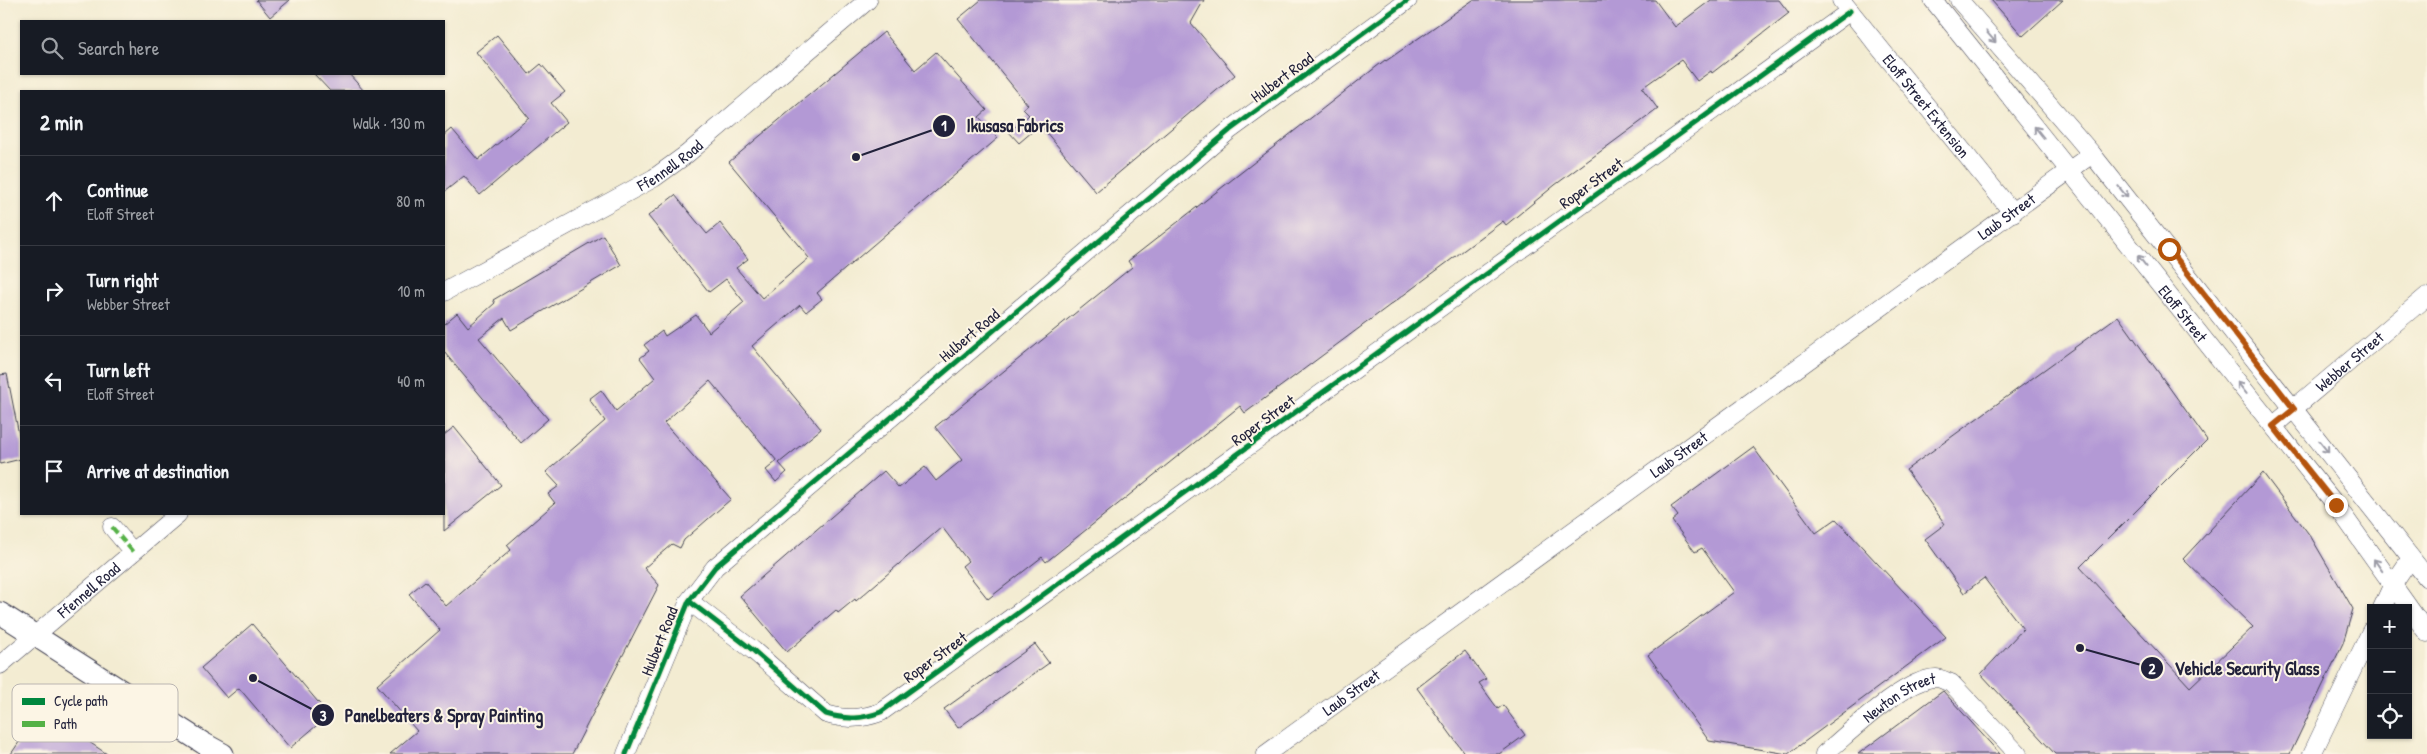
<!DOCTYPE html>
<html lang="en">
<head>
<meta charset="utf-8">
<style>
	:root { --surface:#171b24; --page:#20242c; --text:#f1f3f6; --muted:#9ea1a6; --line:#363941 }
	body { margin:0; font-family:"Patrick Hand",sans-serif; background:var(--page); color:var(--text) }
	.controls { position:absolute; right:15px; bottom:15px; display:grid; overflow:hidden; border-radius:0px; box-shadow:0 1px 4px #0004 }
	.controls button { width:45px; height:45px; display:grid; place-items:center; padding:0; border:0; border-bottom:1px solid var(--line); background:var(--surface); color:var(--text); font:25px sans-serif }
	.stop { position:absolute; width:15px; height:15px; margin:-11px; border:4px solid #b45309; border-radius:50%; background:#fff }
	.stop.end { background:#b45309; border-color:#fff; box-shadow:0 1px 5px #0008 }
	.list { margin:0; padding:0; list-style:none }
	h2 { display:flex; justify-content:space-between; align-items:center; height:65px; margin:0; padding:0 20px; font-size:21px }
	h2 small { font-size:16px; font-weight:400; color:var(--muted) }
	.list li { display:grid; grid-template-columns:32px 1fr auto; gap:15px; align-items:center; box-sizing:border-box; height:90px; padding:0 20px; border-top:1px solid var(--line) }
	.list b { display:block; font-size:19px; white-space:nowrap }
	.list p { margin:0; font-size:16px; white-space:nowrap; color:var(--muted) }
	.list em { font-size:16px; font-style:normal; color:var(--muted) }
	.icon { flex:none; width:28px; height:28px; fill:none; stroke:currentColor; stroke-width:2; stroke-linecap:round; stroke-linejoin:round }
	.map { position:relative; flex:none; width:2427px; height:754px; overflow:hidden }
	.search { position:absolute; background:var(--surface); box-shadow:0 1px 4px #0004; left:20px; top:20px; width:425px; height:55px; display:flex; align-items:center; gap:12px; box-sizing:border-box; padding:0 18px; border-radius:0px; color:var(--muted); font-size:19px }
	.panel { position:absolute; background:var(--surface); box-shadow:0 1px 4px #0004; left:20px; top:90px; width:425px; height:425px; border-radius:0px }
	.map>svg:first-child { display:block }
</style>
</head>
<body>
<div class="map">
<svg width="2427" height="754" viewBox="0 0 2427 754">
	<rect width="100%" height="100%" fill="#fcf5e5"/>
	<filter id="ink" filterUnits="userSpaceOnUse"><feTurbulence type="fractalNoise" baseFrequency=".02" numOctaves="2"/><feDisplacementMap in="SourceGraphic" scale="10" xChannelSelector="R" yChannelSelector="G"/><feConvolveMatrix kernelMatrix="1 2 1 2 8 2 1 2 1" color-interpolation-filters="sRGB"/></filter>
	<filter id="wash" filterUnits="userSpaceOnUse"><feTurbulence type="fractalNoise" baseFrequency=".0096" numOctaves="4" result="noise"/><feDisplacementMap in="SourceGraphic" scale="20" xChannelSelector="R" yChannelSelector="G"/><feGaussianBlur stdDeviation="1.12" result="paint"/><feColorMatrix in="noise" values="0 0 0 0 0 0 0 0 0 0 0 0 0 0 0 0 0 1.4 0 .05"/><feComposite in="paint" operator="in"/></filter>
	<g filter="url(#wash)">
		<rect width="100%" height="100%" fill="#f3ecd2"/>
		<g id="blocks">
			<path fill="#b399d5" d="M256 0H290L270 17Z
				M981 0H1204L1191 23 1235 75 1096 192 1040 125 1019 143 1009 132 1029 115 1023 109 1028 105 958 19Z
				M1473 0H1655L1675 27 1711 0H1779L1789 13 1712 73 1711 71 1697 81 1681 60 1642 88 1658 109 1555 185 1506 225 1503 221 1245 413 1240 406 1046 562 1042 557 988 599 962 566 968 561 942 527 856 601 855 599 838 613 836 610 787 652 740 596 884 471 899 488 925 467 936 481 962 460 935 427 1132 267 1128 261 1385 60 1386 61Z
				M1991 0H2063L2023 36Z
				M884 32 915 70 936 52 987 110 979 117 998 138 817 293 822 299 806 312 800 305 752 346 821 429 779 463 787 472 776 482 766 470 777 461 710 381 664 423 731 499 684 540 680 548 672 544 644 568 659 585 572 754H390L417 731 377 685 440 630 409 594 425 581 446 606 511 550 507 545 555 503 548 494 559 486 546 472 605 421 589 399 601 390 616 411 655 378 640 358 649 351 644 345 662 331 665 336 696 315 709 332 744 302 726 279 709 292 648 216 675 195 707 234 720 223 748 259 736 268 762 298 809 258 729 162Z
				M497 35 529 74 541 64 565 92 551 103 567 122 480 195 464 176 444 192V136L452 129 478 160 529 118 476 52Z
				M314 74H349L364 91H330Z
				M603 235 621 265 511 330 504 318 479 338 548 419 521 443 444 352V324L457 313 468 327 495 303 493 300Z
				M2118 316 2207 440 2080 567 2190 687 2253 627 2183 559 2263 473 2311 537 2353 609 2343 643 2290 754H2055L1981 674 2023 629 1984 578 1964 593 1925 539 1945 524 1906 470Z
				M7 374 21 445V459L0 464V375Z
				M454 427 501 485 444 531V435Z
				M1753 447 1816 533 1836 519 1946 637 1788 754 1709 741 1648 655 1734 592 1702 548 1695 552 1672 521 1678 516 1671 507Z
				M252 624 329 715 290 748 239 688 227 698 201 668Z
				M1035 644 1049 663 958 728 944 709Z
				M1465 651 1486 679 1479 683 1498 709 1503 705 1525 735 1499 754H1465L1417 688Z
				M1943 691 2000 754H1858Z
				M53 718 107 754H11L30 726 41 734Z"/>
		</g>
	</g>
	<g filter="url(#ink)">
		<use href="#blocks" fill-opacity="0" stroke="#414052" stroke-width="1"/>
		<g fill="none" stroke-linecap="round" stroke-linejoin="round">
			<g stroke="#414052" stroke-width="19">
				<g id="minor">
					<path id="s1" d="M1841 0 2013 213"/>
					<path id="s2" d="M1933 0 2336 505 2427 633"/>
					<path d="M1959 0 2092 154 2427 578"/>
					<path id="s3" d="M444 292 654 178 687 154 868 0"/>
					<path id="s4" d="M2273 426 2427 296"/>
					<path d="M112 527 133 552"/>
					<path d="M689 601 754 651 826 714C846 720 862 719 881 712L1850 11"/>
					<path d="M2382 608 2392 586 2411 558"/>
					<path id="s5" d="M0 665 178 514"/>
					<path d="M626 754 689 601 715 567 1230 130 1408 0"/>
					<path id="s6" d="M1266 754 2092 154"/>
					<path id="s7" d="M1824 754C1848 734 1905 678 1936 678 1941 678 1947 682 1951 683L2018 754"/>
					<path d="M2312 754 2371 631"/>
				</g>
			</g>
			<g stroke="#414052" stroke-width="23">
				<path id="major" d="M0 613 203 743 223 754"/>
			</g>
			<use href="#minor" stroke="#fff" stroke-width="18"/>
			<use href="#major" stroke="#fff" stroke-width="21"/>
			<path stroke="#55b146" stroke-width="4" stroke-dasharray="8 4" stroke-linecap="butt" d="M112 527 133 552"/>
			<g stroke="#fcf5e5" stroke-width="8">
				<path id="cycleway" d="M689 601 754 651 826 714C846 720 862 719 881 712L1850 11
					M626 754 689 601 715 567 1230 130 1408 0"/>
			</g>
			<use href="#cycleway" stroke="#00873e" stroke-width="5"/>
		</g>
		<defs><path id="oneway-shaft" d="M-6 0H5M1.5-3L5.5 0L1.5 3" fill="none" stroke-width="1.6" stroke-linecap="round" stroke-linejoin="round" transform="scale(1.25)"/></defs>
		<g stroke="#9c9ca7">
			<use href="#oneway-shaft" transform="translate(1991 37) rotate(49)"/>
			<use href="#oneway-shaft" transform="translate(2039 132) rotate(-129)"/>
			<use href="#oneway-shaft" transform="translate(2123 192) rotate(51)"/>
			<use href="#oneway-shaft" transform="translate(2142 261) rotate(-128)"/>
			<use href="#oneway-shaft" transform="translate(2242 388) rotate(-128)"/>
			<use href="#oneway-shaft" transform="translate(2324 447) rotate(51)"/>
			<use href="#oneway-shaft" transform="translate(2378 565) rotate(-125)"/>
		</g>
	</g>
	<g fill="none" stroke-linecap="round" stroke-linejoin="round" filter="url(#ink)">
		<path stroke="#b45309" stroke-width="6" d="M2169 249 2294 409 2273 426 2336 505"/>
	</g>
	<g text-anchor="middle" stroke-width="4" stroke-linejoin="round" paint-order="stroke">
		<g font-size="16" fill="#22223b" stroke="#fcf5e5">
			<text transform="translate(1282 77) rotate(-36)" y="6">Hulbert Road</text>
			<text dy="6" stroke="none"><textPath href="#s1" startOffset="136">Eloff Street Extension</textPath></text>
			<text dy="6" stroke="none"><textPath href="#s3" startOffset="259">Ffennell Road</textPath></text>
			<text transform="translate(1591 183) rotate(-36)" y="6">Roper Street</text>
			<text dy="6" stroke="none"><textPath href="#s6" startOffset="915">Laub Street</textPath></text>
			<text dy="6" stroke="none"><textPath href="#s2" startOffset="401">Eloff Street</textPath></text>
			<text transform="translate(969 335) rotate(-40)" y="6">Hulbert Road</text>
			<text dy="6" stroke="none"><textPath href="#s4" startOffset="100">Webber Street</textPath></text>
			<text transform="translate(1263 420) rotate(-36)" y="6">Roper Street</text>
			<text dy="6" stroke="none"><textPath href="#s6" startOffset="510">Laub Street</textPath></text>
			<text dy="6" stroke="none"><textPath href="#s5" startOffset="116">Ffennell Road</textPath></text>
			<text transform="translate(659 641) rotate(-68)" y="6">Hulbert Road</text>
			<text transform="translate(935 657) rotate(-36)" y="6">Roper Street</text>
			<text dy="6" stroke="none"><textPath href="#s6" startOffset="105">Laub Street</textPath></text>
			<text dy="6" stroke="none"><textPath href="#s7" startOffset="95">Newton Street</textPath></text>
		</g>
	</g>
	<rect x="12" y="684" width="166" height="58" rx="8" fill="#fcf5e5" stroke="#bbb6b2" stroke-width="1"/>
	<rect x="22" y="698" width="23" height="7" fill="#00873e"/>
	<rect x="22" y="721" width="23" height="6" fill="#55b146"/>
	<g font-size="14" fill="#22223b">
		<text x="54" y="706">Cycle path</text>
		<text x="54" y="729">Path</text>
	</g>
	<path fill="none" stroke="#22223b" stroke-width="2" d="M856 157L944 126M2080 648L2152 668M253 678L323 715"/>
	<g fill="#22223b" stroke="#fcf5e5" stroke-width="2">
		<circle cx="856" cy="157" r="5"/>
		<circle cx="2080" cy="648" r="5"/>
		<circle cx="253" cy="678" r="5"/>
		<circle cx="944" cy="126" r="12"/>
		<circle cx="2152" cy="668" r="12"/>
		<circle cx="323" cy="715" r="12"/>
	</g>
	<g font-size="15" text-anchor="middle" font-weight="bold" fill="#fff">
		<text x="944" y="131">1</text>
		<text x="2152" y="674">2</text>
		<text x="323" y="721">3</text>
	</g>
	<g font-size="18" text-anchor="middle" font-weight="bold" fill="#22223b" stroke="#fcf5e5" stroke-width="4" stroke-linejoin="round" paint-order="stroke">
		<text x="1015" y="132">Ikusasa Fabrics</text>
		<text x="2247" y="675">Vehicle Security Glass</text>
		<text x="444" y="722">Panelbeaters &amp; Spray Painting</text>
	</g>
</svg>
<div class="controls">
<button>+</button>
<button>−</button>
<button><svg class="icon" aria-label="locate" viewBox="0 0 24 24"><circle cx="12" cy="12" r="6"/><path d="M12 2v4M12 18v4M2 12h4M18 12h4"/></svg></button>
</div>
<div class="stop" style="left:2169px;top:249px"></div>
<div class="stop end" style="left:2336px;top:505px"></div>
<div class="search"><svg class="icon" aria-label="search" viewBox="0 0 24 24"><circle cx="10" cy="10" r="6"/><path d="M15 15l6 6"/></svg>Search here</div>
<section class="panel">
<h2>2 min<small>Walk · 130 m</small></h2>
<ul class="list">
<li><svg class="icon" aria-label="ahead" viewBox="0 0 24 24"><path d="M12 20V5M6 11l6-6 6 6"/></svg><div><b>Continue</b><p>Eloff Street</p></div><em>80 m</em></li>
<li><svg class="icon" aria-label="right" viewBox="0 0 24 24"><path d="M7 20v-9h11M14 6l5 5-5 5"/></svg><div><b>Turn right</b><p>Webber Street</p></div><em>10 m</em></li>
<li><svg class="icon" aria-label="left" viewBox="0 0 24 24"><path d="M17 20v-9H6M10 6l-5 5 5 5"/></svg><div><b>Turn left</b><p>Eloff Street</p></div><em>40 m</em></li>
<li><svg class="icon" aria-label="arrive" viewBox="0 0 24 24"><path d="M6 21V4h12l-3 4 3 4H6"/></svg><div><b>Arrive at destination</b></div></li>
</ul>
</section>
</div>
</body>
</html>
